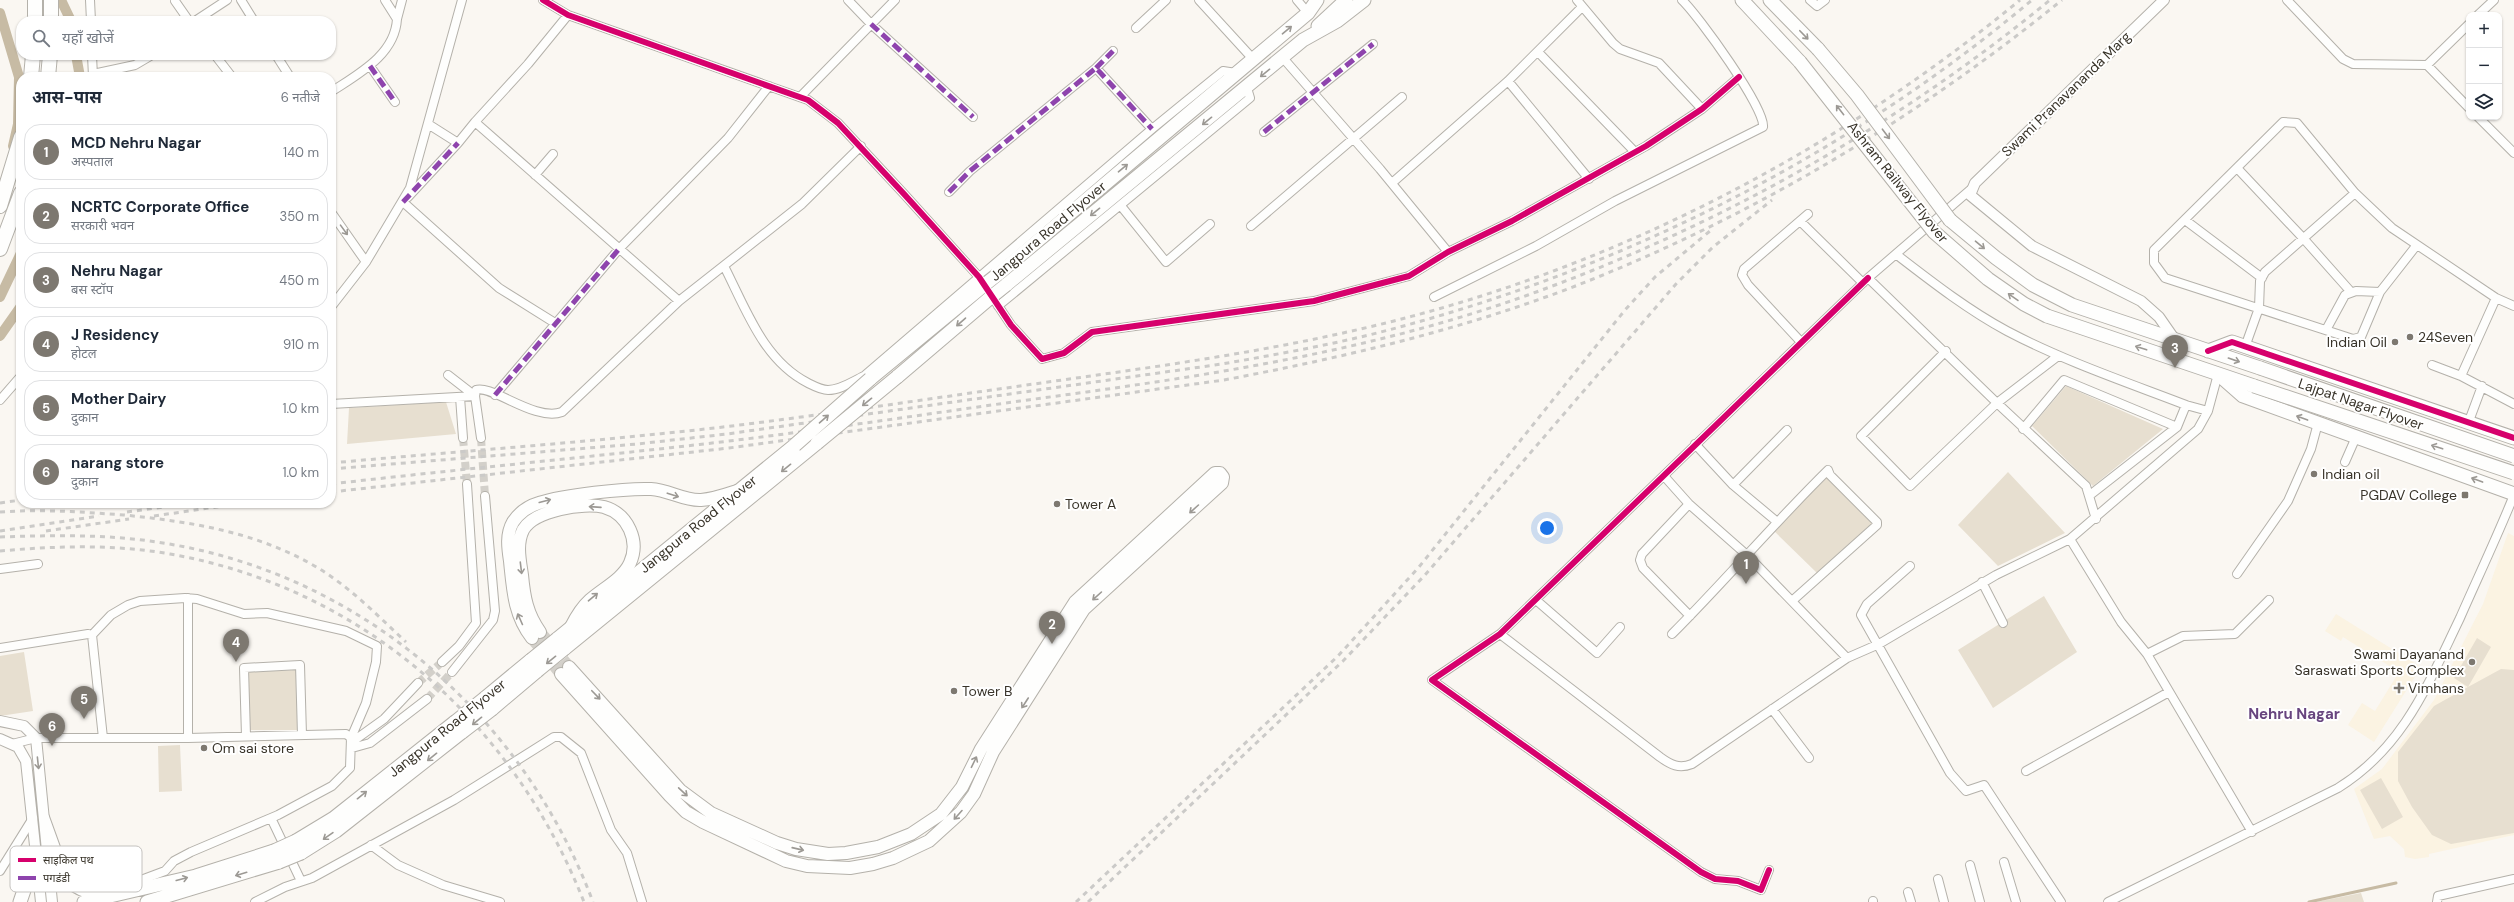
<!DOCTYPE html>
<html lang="hi">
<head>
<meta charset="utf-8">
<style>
	:root { --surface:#fff; --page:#f6f6f7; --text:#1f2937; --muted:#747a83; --line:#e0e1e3; --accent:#7d7870 }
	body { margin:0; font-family:"DM Sans","Noto Sans Devanagari",sans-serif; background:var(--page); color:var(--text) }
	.controls { position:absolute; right:12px; top:12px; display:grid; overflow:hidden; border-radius:8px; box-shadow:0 1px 3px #0004 }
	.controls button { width:36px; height:36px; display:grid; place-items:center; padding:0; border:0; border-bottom:1px solid var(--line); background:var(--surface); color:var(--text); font:20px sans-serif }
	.you { position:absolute; left:1547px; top:528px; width:14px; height:14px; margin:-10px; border:3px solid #fff; border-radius:50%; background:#1a73e8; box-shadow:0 0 0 6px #1a73e833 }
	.badge { display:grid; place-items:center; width:26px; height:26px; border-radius:50%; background:var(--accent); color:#fff; font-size:13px; font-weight:700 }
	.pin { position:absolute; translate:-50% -33px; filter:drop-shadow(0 1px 2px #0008) }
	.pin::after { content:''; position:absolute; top:21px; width:14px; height:12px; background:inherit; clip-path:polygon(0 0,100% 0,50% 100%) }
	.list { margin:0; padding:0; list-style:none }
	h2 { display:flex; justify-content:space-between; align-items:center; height:52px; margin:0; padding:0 16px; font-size:17px }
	h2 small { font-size:13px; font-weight:400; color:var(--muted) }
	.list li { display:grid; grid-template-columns:26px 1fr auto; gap:12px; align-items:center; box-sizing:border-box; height:56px; margin:0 8px 8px; padding:0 8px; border:1px solid var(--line); border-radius:16px }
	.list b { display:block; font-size:15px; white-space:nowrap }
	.list p { margin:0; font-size:13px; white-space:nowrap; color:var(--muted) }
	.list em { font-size:13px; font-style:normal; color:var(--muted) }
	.icon { flex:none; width:22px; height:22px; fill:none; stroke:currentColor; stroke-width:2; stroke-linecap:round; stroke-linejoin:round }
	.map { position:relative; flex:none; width:2514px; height:902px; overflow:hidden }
	.search { position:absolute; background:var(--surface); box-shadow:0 1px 3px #0004; left:16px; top:16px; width:320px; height:44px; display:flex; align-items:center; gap:10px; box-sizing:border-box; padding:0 14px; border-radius:16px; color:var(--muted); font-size:15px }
	.panel { position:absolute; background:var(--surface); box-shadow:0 1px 3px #0004; left:16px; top:72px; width:320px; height:436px; border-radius:16px }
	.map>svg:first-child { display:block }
</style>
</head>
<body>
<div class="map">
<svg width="2514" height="902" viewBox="0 0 2514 902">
	<rect width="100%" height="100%" fill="#faf7f2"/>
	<path fill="#fbf3e2" d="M2508 533 2514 536V835L2429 854V857L2415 859 2405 857 2404 849 2390 836 2374 839 2354 789 2382 769 2434 700 2483 604Z
		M2336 614 2421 667 2374 742 2348 725 2362 703 2375 711 2399 672 2343 637 2341 641 2325 631Z"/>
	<path fill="#e7dfd0" d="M2066 386 2163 429 2093 486 2032 426Z
		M446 402 456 434 347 444 349 408Z
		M1825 472 1875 521 1817 573 1773 530Z
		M2008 472 2065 533 1998 566 1958 525Z
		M2044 596 2077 652 1993 708 1958 650Z
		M2477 638 2491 647 2468 687 2501 669 2514 670V833L2451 844 2432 835 2412 807 2398 781V752L2434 706 2468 687 2454 678Z
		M24 652 33 711 0 716V656Z
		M297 670V730H250L248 672Z
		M180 745 182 791 159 792 158 746Z
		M2381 778 2403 817 2382 829 2360 790Z
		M2361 893 2364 902H2316Z"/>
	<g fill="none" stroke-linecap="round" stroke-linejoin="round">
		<path stroke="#c7bba4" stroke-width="3" d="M2309 902 2396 883"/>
		<path stroke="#c7bba4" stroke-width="10" d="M61 0 71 21
			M0 13 19 77 18 124 13 146
			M76 55 80 77
			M0 297 21 253
			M0 336 21 306"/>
		<path stroke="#d3d0ca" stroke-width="8" stroke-dasharray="8 4" stroke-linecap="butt" d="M463 438 467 484
			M481 438 485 496
			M418 683 442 662
			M427 699 452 672"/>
		<path stroke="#d3d0ca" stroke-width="12" stroke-dasharray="12 6" stroke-linecap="butt" d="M540 632 569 667
			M532 638 561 674"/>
		<g stroke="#b4b1aa" stroke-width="10">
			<path id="minor" d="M90 0 91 21
				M241 0 254 21
				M543 0 568 15 808 100 838 123 904 194 979 277 1011 325 1042 359 1064 353 1092 332 1314 301 1409 276 1448 252 1512 221 1646 146 1702 109 1739 77
				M848 0 871 24 973 117
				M1199 0 1253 59
				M1297 0 1308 13
				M1577 0 1613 43 1620 49 1659 63 1702 109
				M1810 0 1817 6 1825 0
				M2287 0 2343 59 2353 64 2427 65 2469 108
				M175 1 189 21
				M2478 15 2494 0
				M397 19 402 0
				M195 21 227 0
				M1136 28 1166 0
				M1538 52 1635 152
				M92 55 93 77
				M215 55 232 77
				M276 55 290 77
				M1283 58 1380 169 1448 252
				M2427 65 2469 24
				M370 66 395 102
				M1096 68 1113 51
				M93 74 135 65 152 55
				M1508 81 1589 179
				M331 92C358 74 395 55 397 19L385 0
				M800 97 895 0
				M2478 117 2514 153
				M475 122 528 64 568 15
				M428 124 458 143 475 122 679 301
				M1264 132 1373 44
				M2237 168 2303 238 2351 292
				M535 175 553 154
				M1392 183 1508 81 1582 7
				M1970 190 1868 278 1997 403 2058 356
				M949 192 970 171 1096 68 1152 129
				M408 197 458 143
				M403 202 499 288 555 323
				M1121 206 1166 262 1210 224
				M331 212 366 262
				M2185 220 2262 278
				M1800 221 1863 283
				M1251 226 1402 97
				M1897 255C1932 282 1968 310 2007 331 2064 361 2126 382 2186 405L2208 411
				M724 266C746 309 763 360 808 383 814 386 821 390 828 390 841 390 853 381 864 376L1152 129 1223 71 1236 73
				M2380 292 2361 337 2353 339 2165 278 2154 263V250L2283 122 2297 123 2355 193 2392 228 2496 298 2514 306
				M1434 297 1536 246 1615 201 1763 127C1766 109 1698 15 1682 0
				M2496 298 2461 376 2514 404
				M998 306 1250 98 1247 88
				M331 307 366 262 410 188 462 0
				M2326 330 2345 295 2356 291 2380 292 2416 246
				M1801 342 1748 285 1742 275 1744 269 1808 214
				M2245 347 2259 308 2260 281 2265 272 2355 193
				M1946 351 1861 436 1910 486 1997 403 2086 486 2096 519
				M2432 365 2461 376
				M448 375 475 396 476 390C491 384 535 422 562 412L679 301 802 204 861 146
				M495 395 619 249 728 138 769 86
				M460 397 463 438
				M0 400 21 376
				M331 404 475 396 481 438
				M2469 421 2482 386
				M2023 429 2064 380 2177 427
				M1695 444 1733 485 1776 521
				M2345 462 2356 437
				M1664 476 1689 504 1748 556 1847 658
				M1733 485 1787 430
				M2090 495 2177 427 2186 405
				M1689 504 1642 554 1640 560 1643 568 1690 616
				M2070 539 2121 622 2147 654 2252 832
				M1910 566 1867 604 1861 615 1950 773 1966 791 1984 785 2061 902
				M0 569 38 564
				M2237 574 2288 501 2311 449 2318 423
				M1982 582 2003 623
				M188 598V738
				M1536 600 1597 653 1620 627
				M1500 634 1660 757C1671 765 1679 769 1692 764L1847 658 1879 644 1996 575 2070 539 2198 429 2208 411 2218 374
				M1672 634C1726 580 1774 523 1828 470L1830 475 1877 522V525L1792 601
				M0 648 88 634 92 635 103 738
				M2147 654 2183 636 2235 634 2269 600
				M442 662 459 646 476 623 467 484
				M452 672 493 620 495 611 485 496
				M1772 709 1809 758
				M246 736 244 668 300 665 302 735
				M352 742 384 719 418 683
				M12 744 36 738H188L346 734 351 738
				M352 748 370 743 427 699
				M2026 771 2169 692
				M45 817 58 853 70 871 88 884 110 888 125 886 165 871 174 861 191 852 278 815 332 786 350 768 351 738 366 703 376 662 377 646 346 631 267 613 244 614 197 599 185 598 140 601 128 605 111 615 92 635
				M271 818 301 881
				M371 845 398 865 443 885 500 902
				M2004 862 2016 902
				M1970 865 1980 902
				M1769 870 1761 890 1738 881 1715 879 1701 872 1432 680 1500 634 1868 278
				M0 871 33 818
				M1938 879 1944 902
				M1908 892 1911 902
				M1873 901V902
				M255 902 285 887 312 878 454 800 554 737H561L581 753 611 830 627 853 642 902
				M2108 902 2338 788C2404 747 2428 684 2460 618 2478 577 2497 537 2514 495
				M2437 902 2438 896 2514 879"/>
		</g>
		<g stroke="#b4b1aa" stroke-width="12">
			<path id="tertiary" d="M2164 0 1975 183 1970 195 2032 246 2141 301 2159 317 2175 340
				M0 721 24 726 36 738 52 902
				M0 739 18 747 26 761 41 902"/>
		</g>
		<g stroke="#b4b1aa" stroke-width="14">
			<path id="secondary" d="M540 632C527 614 524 597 522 575 520 561 516 544 523 530 534 510 584 502 604 507 628 514 640 541 630 563 623 579 602 589 590 600 581 608 576 617 571 627
				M532 638C514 615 513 590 510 561 508 548 506 534 513 522 519 513 529 506 539 503 563 495 626 488 651 489 669 490 684 501 701 500 714 499 725 495 737 491
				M561 674 670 796 686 812 703 822 786 861 807 866 850 868 873 864 893 858 929 841 961 812 974 794 993 752 1084 609 1222 483 1223 477 1220 473H1215L1075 602 981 749 962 787 941 814 911 834 878 847 846 853 828 854 796 849 777 843 711 813 680 790 569 667"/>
		</g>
		<g stroke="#b4b1aa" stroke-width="15">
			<path id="primary" d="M1742 0 1800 62
				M1770 0 1818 49
				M1318 26 1346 0
				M1950 220 1996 258 2033 285 2072 305 2260 368
				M997 275 1308 13 1317 0
				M1006 285 1303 40 1337 21 1364 0
				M2047 316 2254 386
				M2208 351 2232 342 2514 438
				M2218 374 2243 396 2514 494
				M897 377 991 297
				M870 379 983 286
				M557 639 795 445
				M564 649 817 443
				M485 698 531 660
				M492 709 537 671
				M296 841 334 818 455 722
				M301 853 336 831 462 732
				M49 860C62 880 82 894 106 895
				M20 902 37 852
				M84 902 196 876 274 851
				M147 902 279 862"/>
		</g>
		<g stroke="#b4b1aa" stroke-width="16">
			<path id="trunk" d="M51 0V21
				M35 21V0
				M31 77 33 55
				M48 77 50 55
				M0 206 21 137
				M0 249 21 193"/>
		</g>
		<use href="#minor" stroke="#fefefd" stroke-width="8"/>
		<use href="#tertiary" stroke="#fefefd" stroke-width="10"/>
		<use href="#secondary" stroke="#fefefd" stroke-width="12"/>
		<use href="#primary" stroke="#fefefd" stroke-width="13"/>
		<use href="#trunk" stroke="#fefefd" stroke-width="14"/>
		<path stroke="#cbcac8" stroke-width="3" stroke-dasharray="5 5" stroke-linecap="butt" d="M331 463C462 451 593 442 723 427 815 416 907 402 999 389 1123 371 1247 356 1369 327 1608 271 1832 155 2020 0
			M331 469 637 444 727 434 1222 364C1273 355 1325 346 1377 333 1616 272 1843 159 2032 0
			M331 484C461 469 591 457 721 442 821 430 920 415 1020 401 1192 378 1363 354 1528 295 1717 227 1894 128 2050 0
			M331 492 729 448 1224 380C1351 356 1478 326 1598 277 1767 208 1920 115 2062 0
			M0 503 21 500
			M28 506 48 503
			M0 512C42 509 82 512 124 515 192 522 258 532 318 568 351 588 378 616 406 642
			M127 512 193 503
			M154 516 244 503
			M0 531 99 516
			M46 531 129 519
			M0 537C57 535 113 534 169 544 365 577 524 718 593 902
			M0 551C56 546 114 544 170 554 363 588 513 722 584 902
			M1076 902 1338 656 1419 567 1625 310 1655 277 1710 231
			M1088 902 1343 661 1425 575 1676 284 1713 247 1772 200"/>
		<g stroke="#b4b1aa" stroke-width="15" stroke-linecap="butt">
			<path id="primary-bridge" d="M1818 49 1857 95 1950 220
				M1800 62 1934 232 1988 279 2024 304 2047 316
				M983 286 997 275
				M991 297 1006 285
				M2260 368 2514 456
				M2254 386 2514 473
				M817 443 897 377
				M795 445 870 379
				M531 660 557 639
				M537 671 564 649
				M455 722 485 698
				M462 732 492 709
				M274 851 296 841
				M279 862 301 853"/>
		</g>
		<use href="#primary-bridge" stroke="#fefefd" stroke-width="13"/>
		<path stroke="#8e44ad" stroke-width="5" stroke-dasharray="10 5" stroke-linecap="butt" d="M871 24 973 117
			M370 66 395 102
			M1096 68 1113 51
			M1264 132 1373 44
			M949 192 970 171 1096 68 1152 129
			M403 202 458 143
			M495 395 619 249"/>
		<g stroke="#fff" stroke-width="8">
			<path id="cycleway" d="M543 0 568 15 808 100 838 123 904 194 979 277 1011 325 1042 359 1064 353 1092 332 1314 301 1409 276 1448 252 1512 221 1646 146 1702 109 1739 77
				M2208 351 2232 342 2514 438
				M1769 870 1761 890 1738 881 1715 879 1701 872 1432 680 1500 634 1868 278"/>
		</g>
		<use href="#cycleway" stroke="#d6006c" stroke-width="6"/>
	</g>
	<defs><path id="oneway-shaft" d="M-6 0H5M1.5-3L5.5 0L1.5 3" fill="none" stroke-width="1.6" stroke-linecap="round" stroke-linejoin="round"/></defs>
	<g stroke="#9c9994">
		<use href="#oneway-shaft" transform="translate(1287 30) rotate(-40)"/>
		<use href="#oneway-shaft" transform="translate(1804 35) rotate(46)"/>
		<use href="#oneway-shaft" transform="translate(1265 73) rotate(141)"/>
		<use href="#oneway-shaft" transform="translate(1840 110) rotate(-128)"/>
		<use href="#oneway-shaft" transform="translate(1207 121) rotate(141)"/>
		<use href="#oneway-shaft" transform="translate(1886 134) rotate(53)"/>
		<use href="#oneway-shaft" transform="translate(1123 168) rotate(-40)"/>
		<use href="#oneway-shaft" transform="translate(1095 212) rotate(141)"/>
		<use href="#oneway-shaft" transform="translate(344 230) rotate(54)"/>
		<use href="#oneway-shaft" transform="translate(1980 245) rotate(40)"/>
		<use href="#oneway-shaft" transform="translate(2013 297) rotate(-145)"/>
		<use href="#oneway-shaft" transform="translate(961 322) rotate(139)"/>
		<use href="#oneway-shaft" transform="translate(2141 348) rotate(-162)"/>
		<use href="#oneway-shaft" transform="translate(2234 360) rotate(19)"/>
		<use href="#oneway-shaft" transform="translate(867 402) rotate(141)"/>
		<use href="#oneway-shaft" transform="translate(2302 418) rotate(-160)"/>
		<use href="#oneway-shaft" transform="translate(824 419) rotate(-41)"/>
		<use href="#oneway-shaft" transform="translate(2437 447) rotate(-162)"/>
		<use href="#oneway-shaft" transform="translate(786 468) rotate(141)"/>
		<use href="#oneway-shaft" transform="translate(2477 480) rotate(-160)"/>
		<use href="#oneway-shaft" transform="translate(673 495) rotate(18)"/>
		<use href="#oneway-shaft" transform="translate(545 501) rotate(-15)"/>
		<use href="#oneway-shaft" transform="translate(595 507) rotate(-176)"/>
		<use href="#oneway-shaft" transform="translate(1194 509) rotate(138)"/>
		<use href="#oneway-shaft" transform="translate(521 568) rotate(83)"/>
		<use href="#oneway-shaft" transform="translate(1097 596) rotate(138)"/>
		<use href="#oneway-shaft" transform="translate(593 597) rotate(-40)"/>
		<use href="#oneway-shaft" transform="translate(520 619) rotate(-114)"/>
		<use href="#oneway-shaft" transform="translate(551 660) rotate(141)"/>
		<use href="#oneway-shaft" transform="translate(596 695) rotate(46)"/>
		<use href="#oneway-shaft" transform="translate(1025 703) rotate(123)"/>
		<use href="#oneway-shaft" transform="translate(477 721) rotate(141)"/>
		<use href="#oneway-shaft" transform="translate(432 757) rotate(141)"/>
		<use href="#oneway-shaft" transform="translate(974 762) rotate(-64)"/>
		<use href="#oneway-shaft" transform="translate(38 763) rotate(84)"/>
		<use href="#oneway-shaft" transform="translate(683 792) rotate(43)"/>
		<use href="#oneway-shaft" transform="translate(362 795) rotate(-39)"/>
		<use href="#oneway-shaft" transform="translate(958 815) rotate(132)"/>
		<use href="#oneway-shaft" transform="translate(328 836) rotate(145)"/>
		<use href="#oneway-shaft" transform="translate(798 849) rotate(13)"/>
		<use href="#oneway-shaft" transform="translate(241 874) rotate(163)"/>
		<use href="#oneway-shaft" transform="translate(182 879) rotate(-15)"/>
	</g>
	<g fill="#7d7870" stroke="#fff" stroke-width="1.5">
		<circle cx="2410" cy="337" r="4"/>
		<circle cx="2395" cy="342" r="4"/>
		<circle cx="2314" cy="474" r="4"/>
		<rect x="2461" y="491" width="8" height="8" rx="2"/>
		<circle cx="1057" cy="504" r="4"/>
		<circle cx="2472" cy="662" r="4"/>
		<path d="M2397 682h4v4h4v4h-4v4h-4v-4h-4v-4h4z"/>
		<circle cx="954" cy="691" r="4"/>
		<circle cx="204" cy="748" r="4"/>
	</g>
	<g text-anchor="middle" stroke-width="4" stroke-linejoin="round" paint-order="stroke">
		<g font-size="14" fill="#39342a" stroke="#fff">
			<text transform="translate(2066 94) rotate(-44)" y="5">Swami Pranavananda Marg</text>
			<text transform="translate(1898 182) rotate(51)" y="5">Ashram Railway Flyover</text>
			<text transform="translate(1048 231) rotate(-40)" y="5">Jangpura Road Flyover</text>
			<text transform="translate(2361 404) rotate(19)" y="5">Lajpat Nagar Flyover</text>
			<text transform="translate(698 524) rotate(-39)" y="5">Jangpura Road Flyover</text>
			<text transform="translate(447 728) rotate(-39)" y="5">Jangpura Road Flyover</text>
		</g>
		<g font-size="14" fill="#39342a" stroke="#fff" text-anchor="start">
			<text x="2418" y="342">24Seven</text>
			<text x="2387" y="347" text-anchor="end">Indian Oil</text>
			<text x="2322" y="479">Indian oil</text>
			<text x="2457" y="500" text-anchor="end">PGDAV College</text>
			<text x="1065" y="509">Tower A</text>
			<text x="2464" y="659" text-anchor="end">Swami Dayanand<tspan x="2464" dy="16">Saraswati Sports Complex</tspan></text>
			<text x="2408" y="693">Vimhans</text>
			<text x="962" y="696">Tower B</text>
			<text x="212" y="753">Om sai store</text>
		</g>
		<g font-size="15" font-weight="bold" fill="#68457f" stroke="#fff">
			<text x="2294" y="719">Nehru Nagar</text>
		</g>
	</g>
	<rect x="10" y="846" width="132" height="46" rx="6" fill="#fff" stroke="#c4c2bf" stroke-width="1"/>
	<rect x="18" y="858" width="18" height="4" fill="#d6006c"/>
	<rect x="18" y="876" width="18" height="4" fill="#8e44ad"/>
	<g font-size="11" fill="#39342a">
		<text x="43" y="864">साइकिल पथ</text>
		<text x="43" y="882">पगडंडी</text>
	</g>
</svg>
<div class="controls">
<button>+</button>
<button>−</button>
<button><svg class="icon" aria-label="layers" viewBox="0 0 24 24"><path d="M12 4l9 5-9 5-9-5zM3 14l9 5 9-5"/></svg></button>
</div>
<div class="you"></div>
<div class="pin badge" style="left:1746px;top:584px">1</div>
<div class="pin badge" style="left:1052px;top:644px">2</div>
<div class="pin badge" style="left:2175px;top:368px">3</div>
<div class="pin badge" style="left:236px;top:662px">4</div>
<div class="pin badge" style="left:84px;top:719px">5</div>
<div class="pin badge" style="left:52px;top:746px">6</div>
<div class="search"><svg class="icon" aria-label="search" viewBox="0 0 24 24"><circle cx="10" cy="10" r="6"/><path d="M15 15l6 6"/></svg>यहाँ खोजें</div>
<section class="panel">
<h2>आस-पास<small>6 नतीजे</small></h2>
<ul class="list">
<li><span class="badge">1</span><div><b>MCD Nehru Nagar</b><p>अस्पताल</p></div><em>140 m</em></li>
<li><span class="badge">2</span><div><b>NCRTC Corporate Office</b><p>सरकारी भवन</p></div><em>350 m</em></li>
<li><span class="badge">3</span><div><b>Nehru Nagar</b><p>बस स्टॉप</p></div><em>450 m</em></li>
<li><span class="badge">4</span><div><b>J Residency</b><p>होटल</p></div><em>910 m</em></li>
<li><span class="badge">5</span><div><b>Mother Dairy</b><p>दुकान</p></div><em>1.0 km</em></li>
<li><span class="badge">6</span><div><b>narang store</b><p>दुकान</p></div><em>1.0 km</em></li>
</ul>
</section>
</div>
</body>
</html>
